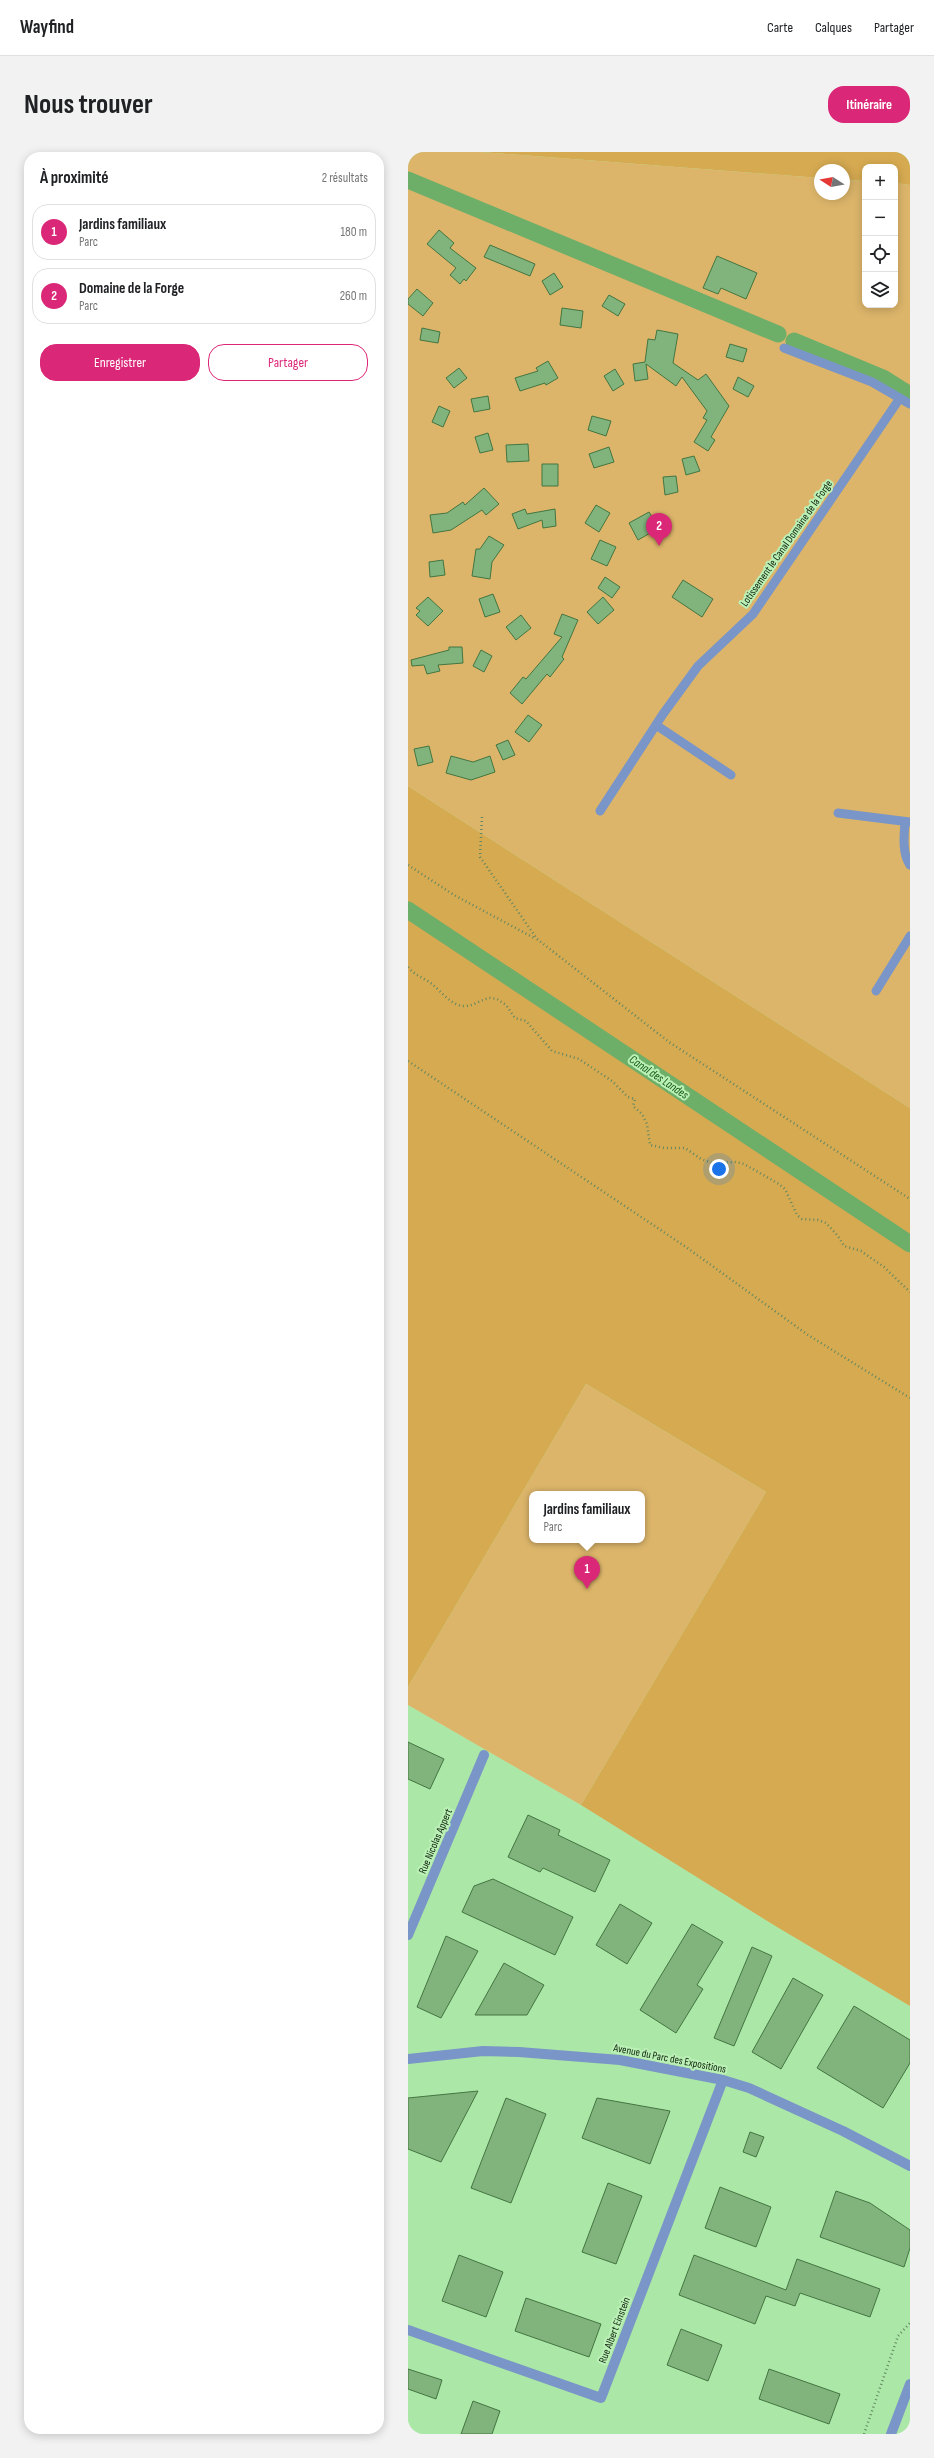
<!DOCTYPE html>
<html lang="fr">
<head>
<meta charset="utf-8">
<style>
	:root { --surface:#fff; --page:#f2f2f2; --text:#202124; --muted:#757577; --line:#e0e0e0; --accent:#db2777 }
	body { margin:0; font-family:"Sofia Sans Condensed",sans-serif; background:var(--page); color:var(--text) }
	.controls { position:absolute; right:12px; top:12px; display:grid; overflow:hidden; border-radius:8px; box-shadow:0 2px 10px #0003 }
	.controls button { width:36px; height:36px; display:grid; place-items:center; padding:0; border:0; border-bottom:1px solid var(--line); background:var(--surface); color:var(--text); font:20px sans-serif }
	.compass { position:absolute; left:406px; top:12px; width:36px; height:36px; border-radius:50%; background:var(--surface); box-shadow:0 2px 10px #0003; rotate:281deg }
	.you { position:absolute; left:311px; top:1017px; width:14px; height:14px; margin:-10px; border:3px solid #fff; border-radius:50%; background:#1a73e8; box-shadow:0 0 0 6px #1a73e833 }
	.badge { display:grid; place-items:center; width:26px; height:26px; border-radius:50%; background:var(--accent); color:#fff; font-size:13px; font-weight:700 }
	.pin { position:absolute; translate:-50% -33px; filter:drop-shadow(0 1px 2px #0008) }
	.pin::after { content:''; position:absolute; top:21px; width:14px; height:12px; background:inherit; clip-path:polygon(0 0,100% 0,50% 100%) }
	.popup { position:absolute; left:121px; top:1339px; width:116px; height:52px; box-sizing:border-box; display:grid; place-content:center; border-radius:8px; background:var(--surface); filter:drop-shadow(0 1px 3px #0005); font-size:13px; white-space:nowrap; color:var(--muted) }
	.popup b { font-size:15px; color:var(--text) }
	.popup::after { content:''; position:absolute; left:50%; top:100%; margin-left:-8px; border:8px solid transparent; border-top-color:var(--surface) }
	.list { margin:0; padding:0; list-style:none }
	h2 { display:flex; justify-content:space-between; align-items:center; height:52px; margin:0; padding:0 16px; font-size:17px }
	h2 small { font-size:13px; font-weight:400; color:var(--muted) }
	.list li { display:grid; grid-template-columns:26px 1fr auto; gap:12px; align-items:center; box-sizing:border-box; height:56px; margin:0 8px 8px; padding:0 8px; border:1px solid var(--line); border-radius:16px }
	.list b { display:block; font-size:15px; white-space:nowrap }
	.list p { margin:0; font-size:13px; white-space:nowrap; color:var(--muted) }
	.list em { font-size:13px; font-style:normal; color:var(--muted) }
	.actions { display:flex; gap:8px; padding:12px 16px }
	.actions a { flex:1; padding:9px 0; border:1px solid var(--accent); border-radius:16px; text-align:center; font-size:14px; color:var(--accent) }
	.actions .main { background:var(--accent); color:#fff }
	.icon { flex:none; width:22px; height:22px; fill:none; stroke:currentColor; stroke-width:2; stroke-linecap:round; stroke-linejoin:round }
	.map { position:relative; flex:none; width:502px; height:2282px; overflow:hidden; border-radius:16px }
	header { display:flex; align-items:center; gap:24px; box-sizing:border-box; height:56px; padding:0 20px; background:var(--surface); border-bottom:1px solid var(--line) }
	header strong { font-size:19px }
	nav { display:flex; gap:22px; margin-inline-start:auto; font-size:14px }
	.intro { display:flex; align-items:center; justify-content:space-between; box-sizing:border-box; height:96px; padding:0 24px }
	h1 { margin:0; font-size:28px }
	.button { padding:10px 18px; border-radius:16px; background:var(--accent); color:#fff; font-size:14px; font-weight:700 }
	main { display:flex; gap:24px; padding:0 24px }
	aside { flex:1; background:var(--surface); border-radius:16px; box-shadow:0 2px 10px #0003 }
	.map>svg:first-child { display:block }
</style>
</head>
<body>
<header>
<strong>Wayfind</strong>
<nav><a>Carte</a><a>Calques</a><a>Partager</a></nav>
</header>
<div class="intro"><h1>Nous trouver</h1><a class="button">Itinéraire</a></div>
<main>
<aside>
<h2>À proximité<small>2 résultats</small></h2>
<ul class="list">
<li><span class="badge">1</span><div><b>Jardins familiaux</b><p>Parc</p></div><em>180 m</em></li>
<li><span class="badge">2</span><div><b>Domaine de la Forge</b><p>Parc</p></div><em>260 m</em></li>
</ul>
<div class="actions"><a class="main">Enregistrer</a><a>Partager</a></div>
</aside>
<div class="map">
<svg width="502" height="2282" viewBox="0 0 502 2282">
	<rect width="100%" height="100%" fill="#bbf1b6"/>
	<path fill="#abe7a7" d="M0 1553 173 1653 369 1775 502 1854V2282H0Z"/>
	<path fill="#dcb56a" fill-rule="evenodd" d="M0 0H73L412 26V42H436V28L457 29V153H487V31L502 33V956L0 634Z
		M178 1232 358 1340 173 1653 0 1553V1535ZM124 1342H234V1388H124Z"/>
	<path fill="#d6aa51" d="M73 0H502V33L487 31V15H457V29L436 28V18H412V26Z
		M0 634 502 956V1854L369 1775 173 1653 358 1340 178 1232 0 1535Z"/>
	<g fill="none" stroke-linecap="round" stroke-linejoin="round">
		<path stroke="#6dae69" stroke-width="17" d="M0 28 370 182
			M386 189 475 226 502 243
			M0 758 502 1092"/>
	</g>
	<path fill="#80b47c" stroke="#447541" d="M31 78 46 91 42 96 68 116 58 129 56 127 52 132 42 123 48 116 19 92Z
		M82 93 127 112 122 124 76 105Z
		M309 104 349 121 338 147 313 136 310 142 295 136Z
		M146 121 155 135 142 143 134 129Z
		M9 137 25 151 15 164 0 152V147Z
		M201 143 217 152 210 164 194 154Z
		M154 156 175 159 173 176 152 173Z
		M14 176 32 180 30 191 12 188Z
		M249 178 270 182 265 211 290 228 298 222 321 254 303 285 307 288 300 299 286 290 299 268 295 266 299 259 274 225 268 234 238 212 240 227 227 229 225 212 237 210 240 187 247 188Z
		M322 192 339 197 335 210 318 205Z
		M140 209 150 226 138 233 137 231 112 239 107 226 130 219 128 216Z
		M51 216 59 226 46 236 38 226Z
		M207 217 216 232 205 239 196 224Z
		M330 225 346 234 340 245 325 237Z
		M80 244 82 257 66 260 63 247Z
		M31 254 42 259 35 275 24 270Z
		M184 264 203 269 198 284 180 278Z
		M80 281 85 298 72 301 67 285Z
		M120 292 121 309 99 310 98 293Z
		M201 295 206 310 186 316 181 302Z
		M286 304 292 319 278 323 274 307Z
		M134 312H150V334H134Z
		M268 324 270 340 257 343 255 325Z
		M76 336 91 352 78 363 74 358 43 378 25 381 22 363 39 361 55 350 57 353Z
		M188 353 202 361 191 380 177 371Z
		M117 357 119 362 147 357 148 374 135 376 134 368 110 377 104 362Z
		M241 360 251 376 230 388 221 371Z
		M81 384 96 393 84 410 82 427 64 424 68 397H72Z
		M192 388 208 395 199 414 183 407Z
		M35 408 37 423 22 425 21 410Z
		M197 425 212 435 204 446 190 436Z
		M275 428 305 447 294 465 264 445Z
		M85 442 92 460 77 465 71 447Z
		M20 445 35 459 20 474 8 463 12 459 8 456Z
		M195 445 206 458 190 472 179 460Z
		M154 462 170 468 154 505 156 507 142 525 139 522 114 552 102 541 115 525 118 527 154 485 146 482Z
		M113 463 123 476 108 488 98 475Z
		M41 495H54L55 511 30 513 32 519 19 522 16 513 4 514 3 508 41 498Z
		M73 498 84 504 76 520 65 514Z
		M120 563 134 573 121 590 107 580Z
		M100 588 107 603 95 608 88 593Z
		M21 594 25 610 10 614 6 597Z
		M43 604 65 610 82 604 87 620 63 628 38 621Z
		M0 1590 36 1607 22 1637 0 1627Z
		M120 1663 152 1678 150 1683 202 1708 187 1740 135 1716 132 1720 100 1705Z
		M85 1727 165 1765 147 1803 54 1760 66 1734Z
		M212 1752 244 1771 219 1812 188 1793Z
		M284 1772 315 1790 289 1833 295 1837 268 1881 232 1858Z
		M38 1784 70 1799 33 1866 9 1855Z
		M344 1795 364 1804 326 1894 306 1886Z
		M96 1811 136 1833 119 1863H67Z
		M385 1826 415 1843 373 1917 344 1900Z
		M446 1854 502 1888V1911L475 1956 409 1916Z
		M70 1939 33 2010 0 1997V1946Z
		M98 1946 138 1962 103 2051 63 2036Z
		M189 1946 262 1959 242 2012 174 1986Z
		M342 1980 356 1985 348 2005 335 2000Z
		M200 2031 234 2044 208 2112 174 2100Z
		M312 2035 363 2055 348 2095 297 2076Z
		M428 2039 462 2051 502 2078V2096L496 2115 412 2085Z
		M51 2103 95 2120 78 2165 34 2149Z
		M286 2103 378 2138 389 2107 472 2137 462 2165 392 2141 387 2154 358 2144 347 2172 271 2143Z
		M118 2146 193 2172 181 2205 107 2179Z
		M273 2177 314 2193 300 2229 259 2213Z
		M0 2217 34 2228 28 2247 0 2237Z
		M361 2217 432 2242 421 2272 351 2247Z
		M65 2249 92 2259 84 2282H53Z"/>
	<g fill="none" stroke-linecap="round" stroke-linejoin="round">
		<path stroke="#63875f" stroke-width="2.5" stroke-dasharray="1 3" stroke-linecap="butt" d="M74 665 72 705 129 787 261 890 502 1047
			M0 713 46 743 128 787
			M0 815C7 824 17 826 25 833 34 840 43 853 55 854 65 855 73 847 82 846L89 847 98 853 107 866 118 869 144 899 171 907 204 929 220 945 227 947 225 954 234 962 239 972 242 993 256 996H277L293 1007 304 1011 328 1010 336 1012 371 1032 377 1037 389 1063 394 1067 410 1068 418 1071 430 1084 436 1094 453 1099 476 1115 502 1140
			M0 909 278 1095 400 1183 502 1246
			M456 2282 490 2184 502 2171"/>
		<path stroke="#7a95c7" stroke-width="9" d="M376 196 464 230 502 252
			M248 573 323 623
			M192 659 255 562 290 514 345 462 492 246
			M430 661 502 670
			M497 670C496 683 494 702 502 713
			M468 839 502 784"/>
		<path stroke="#7a95c7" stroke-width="10" d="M0 1783 76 1603
			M0 1907 75 1899 111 1900 212 1908 315 1928 341 1936 435 1979 502 2014
			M0 2178 193 2246 315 1928
			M483 2282 502 2232"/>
	</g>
	<g text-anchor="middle" stroke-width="4" stroke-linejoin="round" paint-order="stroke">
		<g font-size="11" fill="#11250f" stroke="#bbf1b6">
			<text transform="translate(378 391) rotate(-55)" y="4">Lotissement le Canal Domaine de la Forge</text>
			<text transform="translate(27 1689) rotate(-67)" y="4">Rue Nicolas Appert</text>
			<text transform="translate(262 1906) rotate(11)" y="4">Avenue du Parc des Expositions</text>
			<text transform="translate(206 2178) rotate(-69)" y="4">Rue Albert Einstein</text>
		</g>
		<g font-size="12" font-style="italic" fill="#125511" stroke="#bbf1b6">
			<text transform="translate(251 925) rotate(34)" y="4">Canal des Landes</text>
		</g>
	</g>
</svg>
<div class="controls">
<button>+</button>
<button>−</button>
<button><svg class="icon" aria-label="locate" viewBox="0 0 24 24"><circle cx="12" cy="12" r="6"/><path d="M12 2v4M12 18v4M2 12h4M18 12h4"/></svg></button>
<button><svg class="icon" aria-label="layers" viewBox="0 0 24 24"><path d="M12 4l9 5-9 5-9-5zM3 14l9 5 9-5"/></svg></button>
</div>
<svg class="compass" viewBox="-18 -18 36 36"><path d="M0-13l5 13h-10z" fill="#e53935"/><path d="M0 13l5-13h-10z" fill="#757577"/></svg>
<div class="you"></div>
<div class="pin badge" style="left:179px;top:1437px">1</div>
<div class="popup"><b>Jardins familiaux</b>Parc</div>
<div class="pin badge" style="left:251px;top:394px">2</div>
</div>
</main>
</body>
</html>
